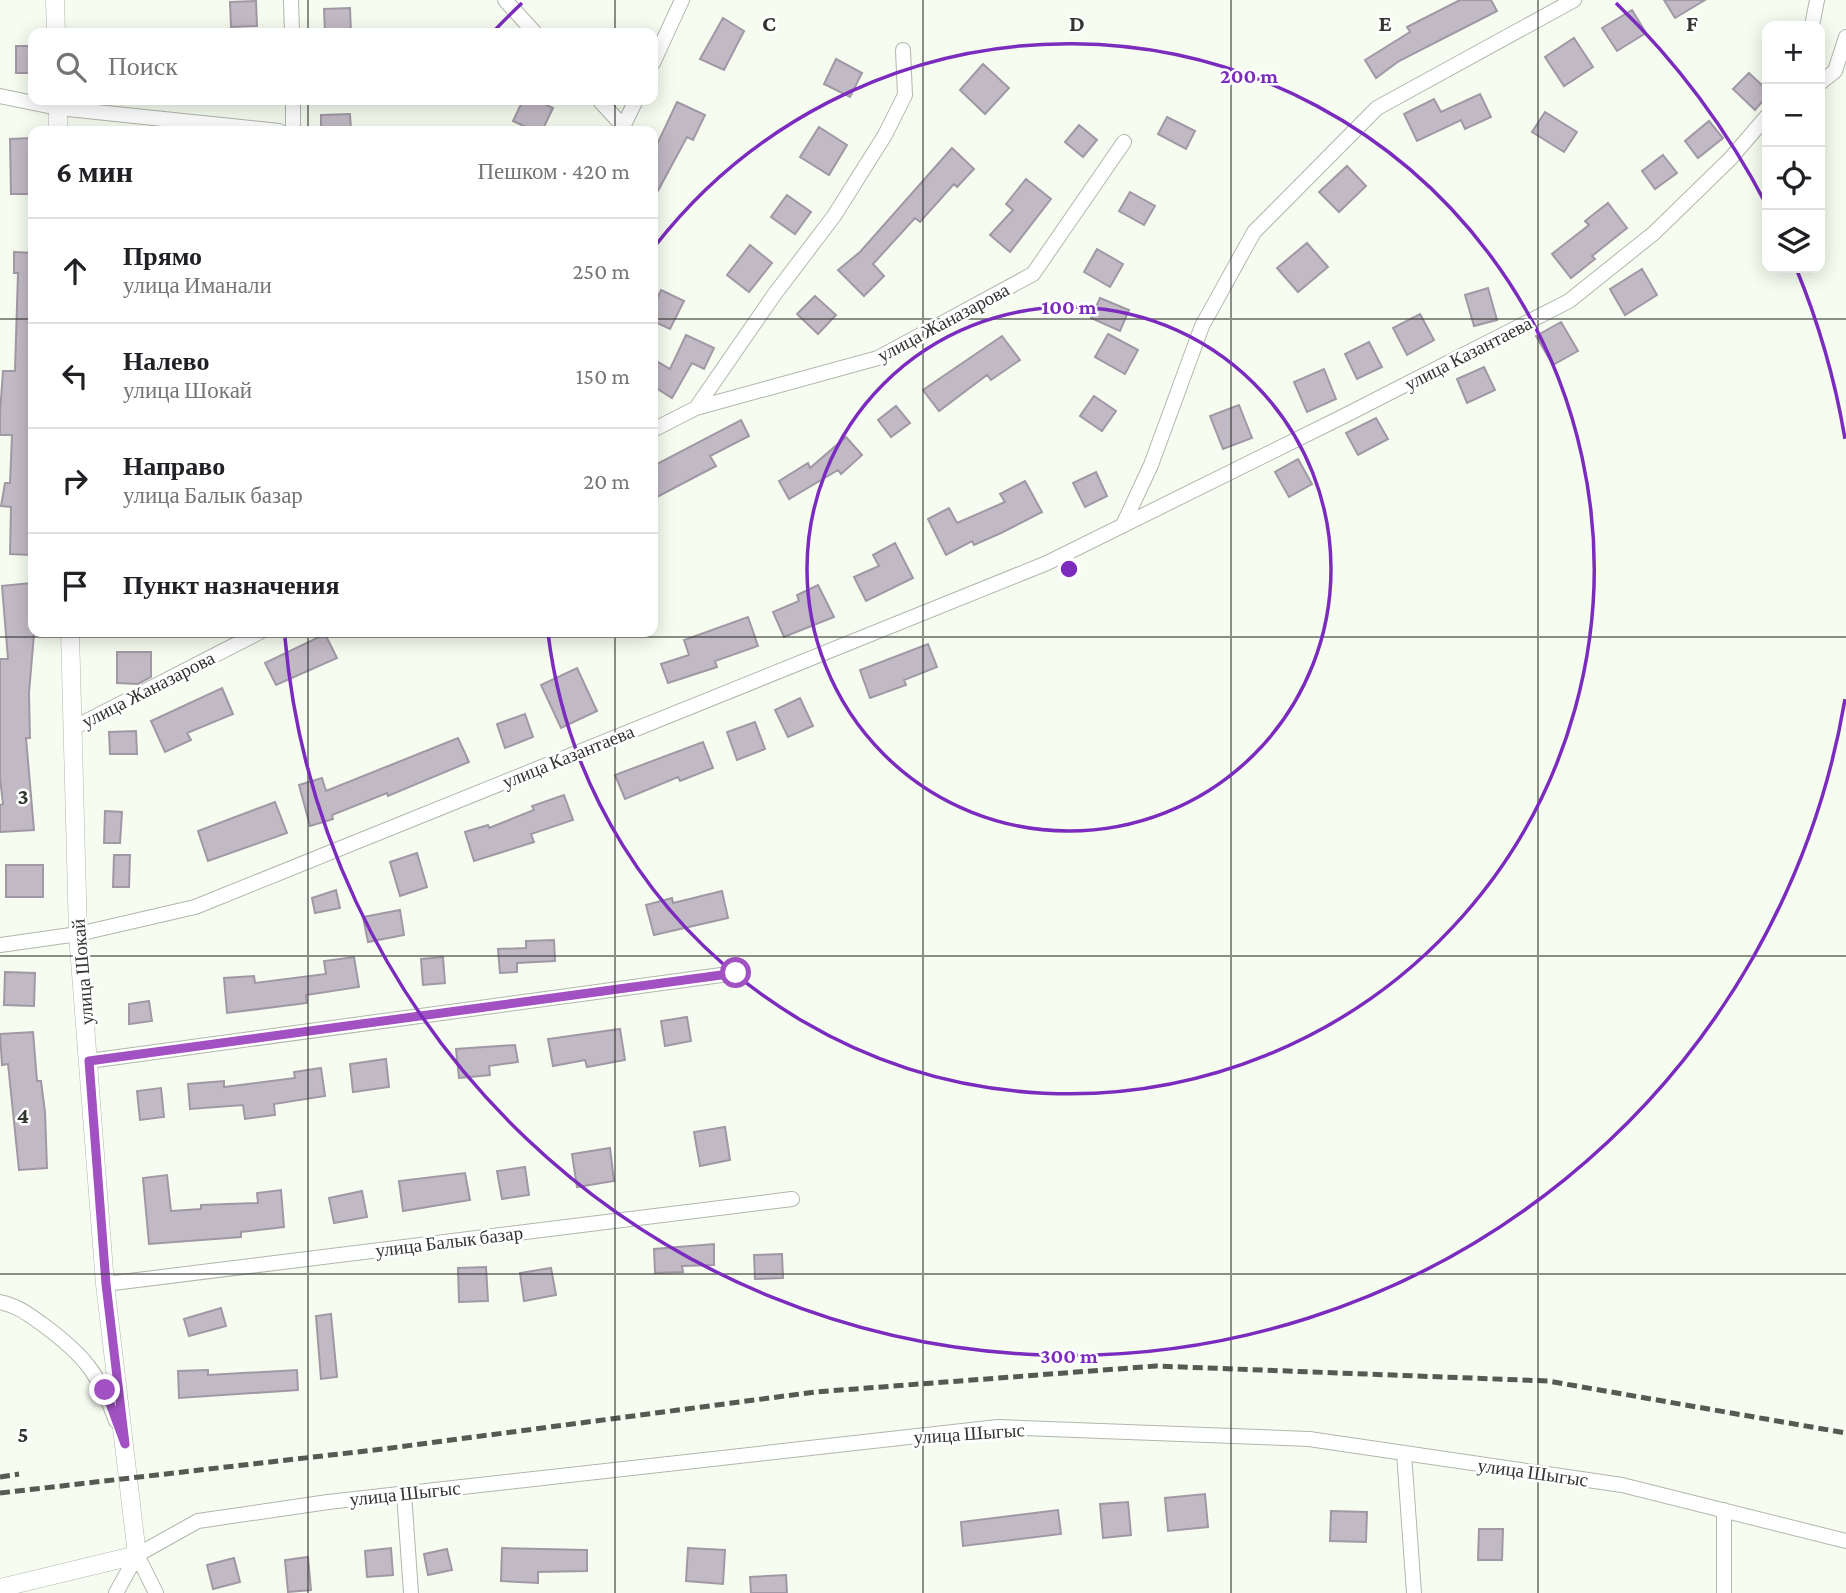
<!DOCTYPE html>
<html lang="ru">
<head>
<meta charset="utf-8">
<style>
	:root { --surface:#fff; --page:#f6f6f6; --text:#202124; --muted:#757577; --line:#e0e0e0 }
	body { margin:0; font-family:"Crimson Pro",serif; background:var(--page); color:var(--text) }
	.controls { position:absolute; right:21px; top:21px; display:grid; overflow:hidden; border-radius:14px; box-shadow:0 4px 18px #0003 }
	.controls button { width:63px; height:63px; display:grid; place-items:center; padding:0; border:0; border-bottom:2px solid var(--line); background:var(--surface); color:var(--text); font:35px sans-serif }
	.stop { position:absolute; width:21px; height:21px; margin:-16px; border:5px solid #a151c2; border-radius:50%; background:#fff }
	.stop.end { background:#a151c2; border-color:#fff; box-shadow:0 2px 7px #0008 }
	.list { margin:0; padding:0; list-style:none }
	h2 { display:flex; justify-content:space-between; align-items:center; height:91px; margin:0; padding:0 28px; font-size:30px }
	h2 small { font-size:23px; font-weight:400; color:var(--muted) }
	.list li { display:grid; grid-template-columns:46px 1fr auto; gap:21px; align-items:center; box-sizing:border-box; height:105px; padding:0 28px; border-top:2px solid var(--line) }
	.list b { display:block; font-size:26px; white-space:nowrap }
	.list p { margin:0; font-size:23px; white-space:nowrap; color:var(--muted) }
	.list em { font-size:23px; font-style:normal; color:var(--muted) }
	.icon { flex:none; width:38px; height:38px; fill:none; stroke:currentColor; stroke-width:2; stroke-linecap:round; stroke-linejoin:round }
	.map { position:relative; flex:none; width:1846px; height:1593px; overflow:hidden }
	.search { position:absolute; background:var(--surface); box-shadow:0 4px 18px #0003; left:28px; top:28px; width:630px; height:77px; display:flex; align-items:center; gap:18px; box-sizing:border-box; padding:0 24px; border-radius:14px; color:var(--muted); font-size:26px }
	.panel { position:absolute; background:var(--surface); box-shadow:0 4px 18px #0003; left:28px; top:126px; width:630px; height:511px; border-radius:14px }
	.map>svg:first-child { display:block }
</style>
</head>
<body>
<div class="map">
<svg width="1846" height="1593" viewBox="0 0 1846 1593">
	<rect width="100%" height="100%" fill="#f6fdf0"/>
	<path fill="#c1b9c4" stroke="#a098a4" stroke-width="2" d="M1460 0H1491L1497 11 1399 61 1376 78 1365 60 1410 32 1407 27Z
		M1664 0H1705L1675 18Z
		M256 1 257 26 231 27 230 2Z
		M350 8 351 33H325L324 9Z
		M1632 10 1646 33 1617 51 1602 28Z
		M723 18 744 31 724 70 700 59Z
		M1574 38 1593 67 1564 86 1545 57Z
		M16 46H33V73H16Z
		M836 59 862 73 850 97 824 84Z
		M983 64 1009 88 985 114 960 90Z
		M1749 73 1767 90V96L1755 110 1733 89Z
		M1480 94 1491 117 1465 129 1461 120 1417 141 1404 114 1434 99 1441 112Z
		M523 100H536L553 108 542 131H534L513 121Z
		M677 102 705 115 693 140 687 137 653 200V153Z
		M1545 112 1577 132 1564 152 1532 132Z
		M350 114 351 131H321V115Z
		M1167 117 1195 131 1186 149 1158 134Z
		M1709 121 1723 138 1698 158 1685 141Z
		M1079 125 1097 140 1083 157 1065 142Z
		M819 127 847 145 829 175 800 157Z
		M33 138V194H11L10 139Z
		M952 148 974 169 957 187 954 184 920 222 915 218 873 264 884 276 864 296 838 270 860 252Z
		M1663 155 1677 173 1655 189 1642 171Z
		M1347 166 1366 186 1339 212 1319 192Z
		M1026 179 1051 199 1010 252 990 235 1013 210 1006 204Z
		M1130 192 1155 206 1144 225 1119 211Z
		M787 195 811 212 795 234 771 217Z
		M1608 203 1627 228 1592 256 1595 259 1571 278 1552 254 1589 225 1585 221Z
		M1307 243 1328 267 1298 292 1277 268Z
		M750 245 772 263 749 292 727 275Z
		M1097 249 1123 264 1110 287 1084 272Z
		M14 252 33 253V555L10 554 11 507 1 506 5 483H10L12 435H0V413L3 371H15L18 273H14Z
		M1642 269 1657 295 1625 315 1610 289Z
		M1488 288 1497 320 1474 326 1465 295Z
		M661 290 684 301 670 329 653 321V308Z
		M815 296 836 315 818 334 797 314Z
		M1100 298 1129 310 1120 331 1091 318Z
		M1420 314 1434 340 1407 355 1393 328Z
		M1561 322 1578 351 1553 365 1536 336Z
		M1108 334 1138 350 1125 374 1095 357Z
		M686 335 714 348 704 369 692 363 672 398 653 386V359L670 369Z
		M1002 336 1020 360 991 380 987 375 939 411 923 390Z
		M1369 342 1382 367 1357 379 1345 354Z
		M1484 367 1495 390 1467 403 1457 379Z
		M1324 369 1336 399 1307 412 1294 382Z
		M1094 396 1116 411 1102 431 1080 416Z
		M1239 405 1252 438 1223 449 1210 416Z
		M896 406 910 423 891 437 878 420Z
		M1376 418 1388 439 1358 455 1346 433Z
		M741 420 749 436 710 456 716 466 653 499V466Z
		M846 437 862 455 841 474 838 470 789 499 779 481 808 463 810 468Z
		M1298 459 1312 484 1289 497 1275 472Z
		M1096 472 1107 496 1085 507 1073 483Z
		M1025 481 1042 512 1001 533 974 545 972 541 946 555 928 519 949 508 957 523 1005 502 1000 494Z
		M895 543 913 578 866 601 854 577 879 566 873 555Z
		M31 583 34 634 29 693 30 738H26L34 830 0 832V805L3 804 0 778V659H8L2 586Z
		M818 585 834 617 784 637 773 612 799 601 797 595Z
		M748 617 758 646 715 661 717 667 668 683 661 664 689 655 684 640Z
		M325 634 337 658 276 685 265 663Z
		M928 644 937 667 904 680 906 685 870 698 860 670Z
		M117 652H151V677L138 684 117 683Z
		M577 668 597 711 561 728 541 685Z
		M222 688 233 714 187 733 191 740 165 752 151 721Z
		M800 698 813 726 788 737 775 710Z
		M525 714 533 737 505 748 497 724Z
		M755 722 765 749 737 760 727 732Z
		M136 731 137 754H110L109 732Z
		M458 738 469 762 388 796 387 793 332 815 333 819 310 826 299 785 322 778 326 791Z
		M703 742 713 768 680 781 678 777 625 799 615 775Z
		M564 795 573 820 531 834 534 842 474 861 465 832 488 825 489 828 534 810 532 806Z
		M275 802 287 833 208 861 198 831Z
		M105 811 122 812 120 843H104Z
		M417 853 427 887 400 896 390 862Z
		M114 855H130L129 887H113Z
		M6 865H43V897H6Z
		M336 890 340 908 315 913 312 898Z
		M722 891 728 918 654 935 646 905 672 898 673 903Z
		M400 910 404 935 368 942 363 917Z
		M554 940 555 961 517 963V972L500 973 498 949 526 948V941Z
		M354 957 359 987 306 995 307 1003 227 1013 224 978 254 976 255 983 326 974 324 961Z
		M443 957 445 983 423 985 421 959Z
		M5 972 35 973 34 1006 4 1005Z
		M149 1001 152 1021 129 1024V1004Z
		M687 1017 691 1041 665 1046 661 1021Z
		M620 1029 625 1060 587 1067 585 1060 553 1066 548 1039Z
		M33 1032 37 1081H41L45 1112 47 1168 19 1170 8 1064 2 1065 0 1034Z
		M515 1045 518 1062 489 1066 490 1075 459 1078 456 1049Z
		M386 1059 389 1087 353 1092 350 1064Z
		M321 1068 325 1096 274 1104 275 1115 245 1119 243 1105 190 1109 188 1084 224 1081V1087L295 1078 294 1072Z
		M161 1088 164 1117 140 1120 137 1091Z
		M725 1127 730 1160 700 1166 694 1132Z
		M610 1148 614 1181 577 1187 572 1154Z
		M525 1167 529 1195 502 1199 497 1171Z
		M465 1173 470 1200 403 1211 399 1181Z
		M167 1175 171 1211 201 1209V1205L258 1203 257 1193 281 1190 284 1227 241 1232V1237L149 1244 143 1178Z
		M362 1191 367 1217 334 1223 329 1198Z
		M714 1244V1265L682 1266 683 1272 655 1273 654 1249Z
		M782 1254 783 1278 755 1279 754 1255Z
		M486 1267 488 1301 459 1302 458 1268Z
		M551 1268 556 1295 524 1301 520 1273Z
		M221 1308 226 1326 189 1336 184 1319Z
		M331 1314 337 1377 321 1379 316 1316Z
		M208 1370V1375L297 1370 298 1390 179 1398 178 1371Z
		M1205 1494 1208 1527 1168 1531 1165 1498Z
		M1128 1502 1131 1535 1103 1538 1100 1504Z
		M1058 1510 1061 1534 963 1546 961 1522Z
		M1331 1511 1367 1512 1366 1542 1330 1541Z
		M1479 1529H1503L1502 1560H1478Z
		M391 1548 393 1575 367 1577 365 1551Z
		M502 1548 587 1550V1571L538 1572V1583L501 1581Z
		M688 1548 725 1550 723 1584 686 1581Z
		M447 1549 452 1570 428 1575 424 1554Z
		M308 1557 311 1590 288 1592 285 1560Z
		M234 1558 240 1582 213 1589 207 1565Z
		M786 1575 787 1593H751L750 1577Z"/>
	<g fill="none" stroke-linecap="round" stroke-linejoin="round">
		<g stroke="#b1b7ab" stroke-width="16">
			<path id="minor" d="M291 0 292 33
				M505 0 535 33
				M1812 26 1817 0
				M653 63 682 0
				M1820 83 1835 71 1846 37
				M0 96 58 108 279 131
				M293 100V131
				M599 100 623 126
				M621 131 636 100
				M696 408 774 295 834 216 885 135 905 95 903 50
				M653 430 696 408 878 358 1033 274 1124 142
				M1123 525 1151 465 1202 326 1254 232 1377 108 1574 0
				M73 728 260 632
				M0 945 78 934 195 907 1047 563 1344 416 1569 301 1654 233 1730 159 1767 116
				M89 1061 736 973
				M105 1284 792 1199
				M0 1302C18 1306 28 1314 42 1324 83 1354 99 1373 116 1421
				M1404 1453 1414 1593
				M404 1493 411 1593
				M1724 1510V1593
				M137 1555 198 1521 328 1502 998 1427 1309 1439 1622 1485 1846 1541
				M137 1555 156 1593
				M116 1593 137 1555"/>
		</g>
		<g stroke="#b1b7ab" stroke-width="19">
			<path id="tertiary" d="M55 0 56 33
				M58 100V131
				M0 1588 137 1555 105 1284 78 934 70 632"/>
		</g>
		<use href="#minor" stroke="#fff" stroke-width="14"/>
		<use href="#tertiary" stroke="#fff" stroke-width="18"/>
		<path stroke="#565a53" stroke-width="5" stroke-dasharray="10 5" stroke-linecap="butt" d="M0 1477 19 1474
			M0 1493 383 1449 815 1392 1156 1366 1548 1381 1846 1433"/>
	</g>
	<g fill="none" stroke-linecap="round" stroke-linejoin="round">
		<path stroke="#a151c2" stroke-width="9" d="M105 1390 125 1444 106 1284 89 1061 736 973"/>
	</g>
	<path fill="none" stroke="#323530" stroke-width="2" stroke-opacity="0.55" d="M308 0V33M615 0V33M923 0V1593M1231 0V1593M1538 0V1593M308 100V131M615 100V131M0 319H33M653 319H1846M308 632V1593M615 632V1593M0 637H1846M0 956H1846M0 1274H1846"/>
	<g fill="none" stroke="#7b2cbf" stroke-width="3.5">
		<circle cx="1069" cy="569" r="262"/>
		<path d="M655 246A525 525 0 1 1 548 633"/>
		<path d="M1845 699A787 787 0 0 1 285 638M493 32A787 787 0 0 1 522 3M1616 3A787 787 0 0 1 1767 206M1796 268A787 787 0 0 1 1845 439"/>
	</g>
	<g text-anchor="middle" stroke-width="5" stroke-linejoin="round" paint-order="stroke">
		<g font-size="19" fill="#323530" stroke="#fff">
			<text transform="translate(943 322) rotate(-28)" y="7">улица Жаназарова</text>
			<text transform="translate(1468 353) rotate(-27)" y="7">улица Казантаева</text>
			<text transform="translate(148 689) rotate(-27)" y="7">улица Жаназарова</text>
			<text transform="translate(568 756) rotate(-22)" y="7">улица Казантаева</text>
			<text transform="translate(82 972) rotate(-95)" y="7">улица Шокай</text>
			<text transform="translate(449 1241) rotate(-7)" y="7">улица Балык базар</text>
			<text transform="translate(969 1433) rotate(-4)" y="7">улица Шыгыс</text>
			<text transform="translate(1533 1472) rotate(8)" y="7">улица Шыгыс</text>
			<text transform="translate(405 1493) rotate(-6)" y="7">улица Шыгыс</text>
		</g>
	</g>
	<g font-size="23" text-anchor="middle" font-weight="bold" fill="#323530" stroke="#fff" stroke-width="5" stroke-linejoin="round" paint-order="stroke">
		<text x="769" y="31">C</text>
		<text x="1077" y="31">D</text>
		<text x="1385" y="31">E</text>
		<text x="1692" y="31">F</text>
		<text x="23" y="804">3</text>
		<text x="23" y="1123">4</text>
		<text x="23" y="1442">5</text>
	</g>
	<circle cx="1069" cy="569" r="10" fill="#7b2cbf" stroke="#fff" stroke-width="3.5"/>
	<g font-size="21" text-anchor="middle" font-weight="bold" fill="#7b2cbf" stroke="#fff" stroke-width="5" stroke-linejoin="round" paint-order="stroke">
		<text x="1249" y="83">200 m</text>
		<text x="1069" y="314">100 m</text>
		<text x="1069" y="1363">300 m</text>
	</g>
</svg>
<div class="controls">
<button>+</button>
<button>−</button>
<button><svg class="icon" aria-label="locate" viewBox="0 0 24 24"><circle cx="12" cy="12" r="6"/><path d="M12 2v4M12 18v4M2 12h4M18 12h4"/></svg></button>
<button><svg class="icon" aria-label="layers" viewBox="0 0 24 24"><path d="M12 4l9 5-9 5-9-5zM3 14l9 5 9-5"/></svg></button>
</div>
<div class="stop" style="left:736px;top:973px"></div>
<div class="stop end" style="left:105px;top:1390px"></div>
<div class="search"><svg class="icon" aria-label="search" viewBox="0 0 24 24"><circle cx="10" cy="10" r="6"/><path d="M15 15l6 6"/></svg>Поиск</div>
<section class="panel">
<h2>6 мин<small>Пешком · 420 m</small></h2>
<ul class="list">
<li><svg class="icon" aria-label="ahead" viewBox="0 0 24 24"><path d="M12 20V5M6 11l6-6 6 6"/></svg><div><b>Прямо</b><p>улица Иманали</p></div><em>250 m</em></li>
<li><svg class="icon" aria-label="left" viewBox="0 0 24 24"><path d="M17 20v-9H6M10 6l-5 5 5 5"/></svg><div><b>Налево</b><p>улица Шокай</p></div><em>150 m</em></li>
<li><svg class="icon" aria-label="right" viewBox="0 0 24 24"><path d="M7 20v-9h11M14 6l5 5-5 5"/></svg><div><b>Направо</b><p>улица Балык базар</p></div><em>20 m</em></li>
<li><svg class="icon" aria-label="arrive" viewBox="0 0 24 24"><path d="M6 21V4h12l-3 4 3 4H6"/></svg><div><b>Пункт назначения</b></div></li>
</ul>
</section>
</div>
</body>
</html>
